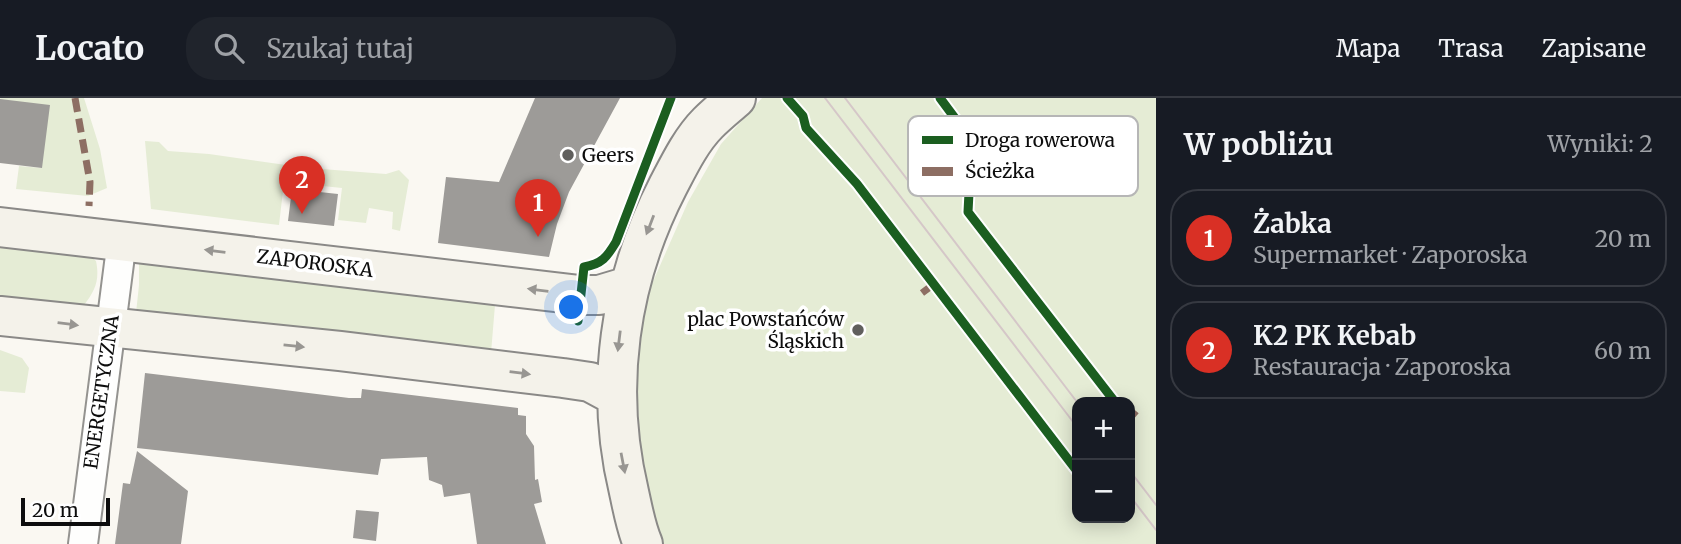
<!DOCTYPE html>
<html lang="pl">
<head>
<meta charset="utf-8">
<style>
	:root { --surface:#171b24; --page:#20242c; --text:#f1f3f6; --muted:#9ea1a6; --line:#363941; --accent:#d93025 }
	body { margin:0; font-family:Merriweather,serif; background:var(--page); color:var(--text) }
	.controls { position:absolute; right:21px; bottom:21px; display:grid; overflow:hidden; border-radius:14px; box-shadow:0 4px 18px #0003 }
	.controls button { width:63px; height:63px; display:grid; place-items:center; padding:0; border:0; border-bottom:2px solid var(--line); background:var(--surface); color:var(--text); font:35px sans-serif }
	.scale { position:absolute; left:21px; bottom:18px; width:89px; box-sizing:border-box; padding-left:7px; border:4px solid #0d0d0d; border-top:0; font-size:19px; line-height:24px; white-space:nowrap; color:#0d0d0d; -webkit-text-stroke:5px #fff; paint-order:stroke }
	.you { position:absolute; left:572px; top:210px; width:24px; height:24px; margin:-18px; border:5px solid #fff; border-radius:50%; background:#1a73e8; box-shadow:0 0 0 10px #1a73e833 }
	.badge { display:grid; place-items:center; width:46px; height:46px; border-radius:50%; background:var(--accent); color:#fff; font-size:23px; font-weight:700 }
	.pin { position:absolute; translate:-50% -58px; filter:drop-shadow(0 2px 4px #0008) }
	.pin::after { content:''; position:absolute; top:37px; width:24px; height:21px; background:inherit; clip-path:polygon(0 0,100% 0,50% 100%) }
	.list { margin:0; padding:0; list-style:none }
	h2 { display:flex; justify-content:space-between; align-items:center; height:91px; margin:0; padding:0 28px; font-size:30px }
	h2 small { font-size:23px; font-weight:400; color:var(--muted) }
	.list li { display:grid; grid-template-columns:46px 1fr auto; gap:21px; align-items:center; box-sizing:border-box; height:98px; margin:0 14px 14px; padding:0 14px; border:2px solid var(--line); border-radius:28px }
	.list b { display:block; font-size:26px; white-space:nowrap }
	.list p { margin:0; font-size:23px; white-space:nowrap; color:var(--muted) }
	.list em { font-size:23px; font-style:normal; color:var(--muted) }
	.icon { flex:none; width:38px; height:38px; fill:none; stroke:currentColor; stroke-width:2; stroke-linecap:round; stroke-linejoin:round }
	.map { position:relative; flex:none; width:1156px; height:446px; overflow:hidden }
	header { display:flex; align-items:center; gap:42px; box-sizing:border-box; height:98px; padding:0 35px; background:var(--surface); border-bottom:2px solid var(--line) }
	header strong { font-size:33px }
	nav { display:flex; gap:38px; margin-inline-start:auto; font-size:24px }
	.search { width:490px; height:63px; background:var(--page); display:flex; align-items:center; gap:18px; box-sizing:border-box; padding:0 24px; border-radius:28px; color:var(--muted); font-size:26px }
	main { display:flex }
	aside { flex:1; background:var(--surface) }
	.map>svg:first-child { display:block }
</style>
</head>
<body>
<header>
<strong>Locato</strong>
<div class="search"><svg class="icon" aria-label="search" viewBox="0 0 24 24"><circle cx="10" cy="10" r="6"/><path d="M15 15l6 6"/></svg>Szukaj tutaj</div>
<nav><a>Mapa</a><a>Trasa</a><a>Zapisane</a></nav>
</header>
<main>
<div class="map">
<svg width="1156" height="446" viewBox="0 0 1156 446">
	<rect width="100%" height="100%" fill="#faf8f2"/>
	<path fill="#e5ecd5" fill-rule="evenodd" d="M0 0H84L100 51 107 90 88 98 16 91 19 68 42 70Z
		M762 0H1156V446H660L640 364 637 276 641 228 651 188 688 104 721 46ZM1077 304H1130V420H1077Z
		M145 43 159 44 168 53 209 56 286 67 279 127 151 111Z
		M296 69 386 76 399 72 409 82 400 133 392 131 393 114 369 110 366 125 338 122 342 90 294 85Z
		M0 147 89 157 96 163C100 182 95 193 84 207L0 198Z
		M139 163 495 207 491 255 136 215 139 187Z
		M0 252 22 260 29 270 25 295 0 293Z"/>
	<path fill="#9d9b98" d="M535 0H620L569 94 557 126 549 159 438 145 446 79 499 84Z
		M0 1 50 7 42 70 0 65Z
		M292 91 338 96 334 128 288 123Z
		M145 275 349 300H361L362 291 518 310V317L526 318V336L534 348 535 382 538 381 542 404 534 406 546 446H477L470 395 444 399 442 387 429 382 427 359 381 361 378 377 137 350Z
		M137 353 188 393 181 446H115L123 385 130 386Z
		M356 412 379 414 376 443 353 440Z"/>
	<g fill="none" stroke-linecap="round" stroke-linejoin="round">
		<g stroke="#949390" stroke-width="32">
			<path id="minor" d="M83 446 122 142"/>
		</g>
		<g stroke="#8a8987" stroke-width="42">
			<path id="secondary" d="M0 129 580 197H599L629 188
				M0 218 340 253 563 280 590 284 616 298
				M643 446C636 430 633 412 629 394 604 290 619 183 668 88 679 67 691 42 708 25 717 16 727 8 736 0"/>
		</g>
		<use href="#minor" stroke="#fefefd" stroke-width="28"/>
		<use href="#secondary" stroke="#f4f2ea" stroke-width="38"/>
		<path stroke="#d5c7c8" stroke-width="2" d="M825 0 1077 329
			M845 0 1077 304
			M1130 373 1156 407
			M1130 398 1156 432"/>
		<path stroke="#8d6e63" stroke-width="7" stroke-dasharray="14 7" stroke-linecap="butt" d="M75 0 90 84 89 108
			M922 195 934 186
			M1130 320 1136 313"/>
		<g stroke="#fff" stroke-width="13">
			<path id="cycleway" d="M787 0 803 18 806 30 857 86 1077 373
				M940 0 966 35 971 56 968 114 1115 304
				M578 223 584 169C602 166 607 159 616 144L671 0"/>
		</g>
		<use href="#cycleway" stroke="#1b5e20" stroke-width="9"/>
	</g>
	<defs><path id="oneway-solid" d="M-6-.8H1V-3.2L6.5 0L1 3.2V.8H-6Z" transform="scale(1.75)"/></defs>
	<g fill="#989692">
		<use href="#oneway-solid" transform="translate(650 127) rotate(111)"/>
		<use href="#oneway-solid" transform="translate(215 153) rotate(-173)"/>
		<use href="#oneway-solid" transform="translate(538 192) rotate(-173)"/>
		<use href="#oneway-solid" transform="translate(68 226) rotate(7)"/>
		<use href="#oneway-solid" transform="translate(619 243) rotate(97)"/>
		<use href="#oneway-solid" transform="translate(294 248) rotate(6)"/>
		<use href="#oneway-solid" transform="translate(520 275) rotate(7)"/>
		<use href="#oneway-solid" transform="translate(623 365) rotate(79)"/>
	</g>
	<g fill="#605f5d" stroke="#fff" stroke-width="2.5">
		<circle cx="568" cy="57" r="7"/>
		<circle cx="858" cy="232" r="7"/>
	</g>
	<g text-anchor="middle" stroke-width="7" stroke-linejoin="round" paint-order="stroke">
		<g font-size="19" fill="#0d0d0d" stroke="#fff" text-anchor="start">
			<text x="582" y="64">Geers</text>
			<text x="844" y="228" text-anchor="end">plac Powstańców<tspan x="844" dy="22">Śląskich</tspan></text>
		</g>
		<g font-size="19" fill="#0d0d0d" stroke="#fff">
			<text transform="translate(315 165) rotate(7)" y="7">ZAPOROSKA</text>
			<text transform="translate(101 294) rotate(-82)" y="7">ENERGETYCZNA</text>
		</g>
	</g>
	<rect x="908" y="18" width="230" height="80" rx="10" fill="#fff" stroke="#b6b6b6" stroke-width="2"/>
	<rect x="922" y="38" width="31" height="8" fill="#1b5e20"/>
	<rect x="922" y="69" width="31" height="9" fill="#8d6e63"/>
	<g font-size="19" fill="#0d0d0d">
		<text x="965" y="49">Droga rowerowa</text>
		<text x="965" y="80">Ścieżka</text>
	</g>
</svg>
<div class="controls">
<button>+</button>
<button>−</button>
</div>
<div class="scale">20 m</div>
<div class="you"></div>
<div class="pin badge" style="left:538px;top:139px">1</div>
<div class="pin badge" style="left:302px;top:116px">2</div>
</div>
<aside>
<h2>W pobliżu<small>Wyniki: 2</small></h2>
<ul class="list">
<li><span class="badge">1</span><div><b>Żabka</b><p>Supermarket · Zaporoska</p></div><em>20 m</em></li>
<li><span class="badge">2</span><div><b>K2 PK Kebab</b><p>Restauracja · Zaporoska</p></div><em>60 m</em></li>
</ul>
</aside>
</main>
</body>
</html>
